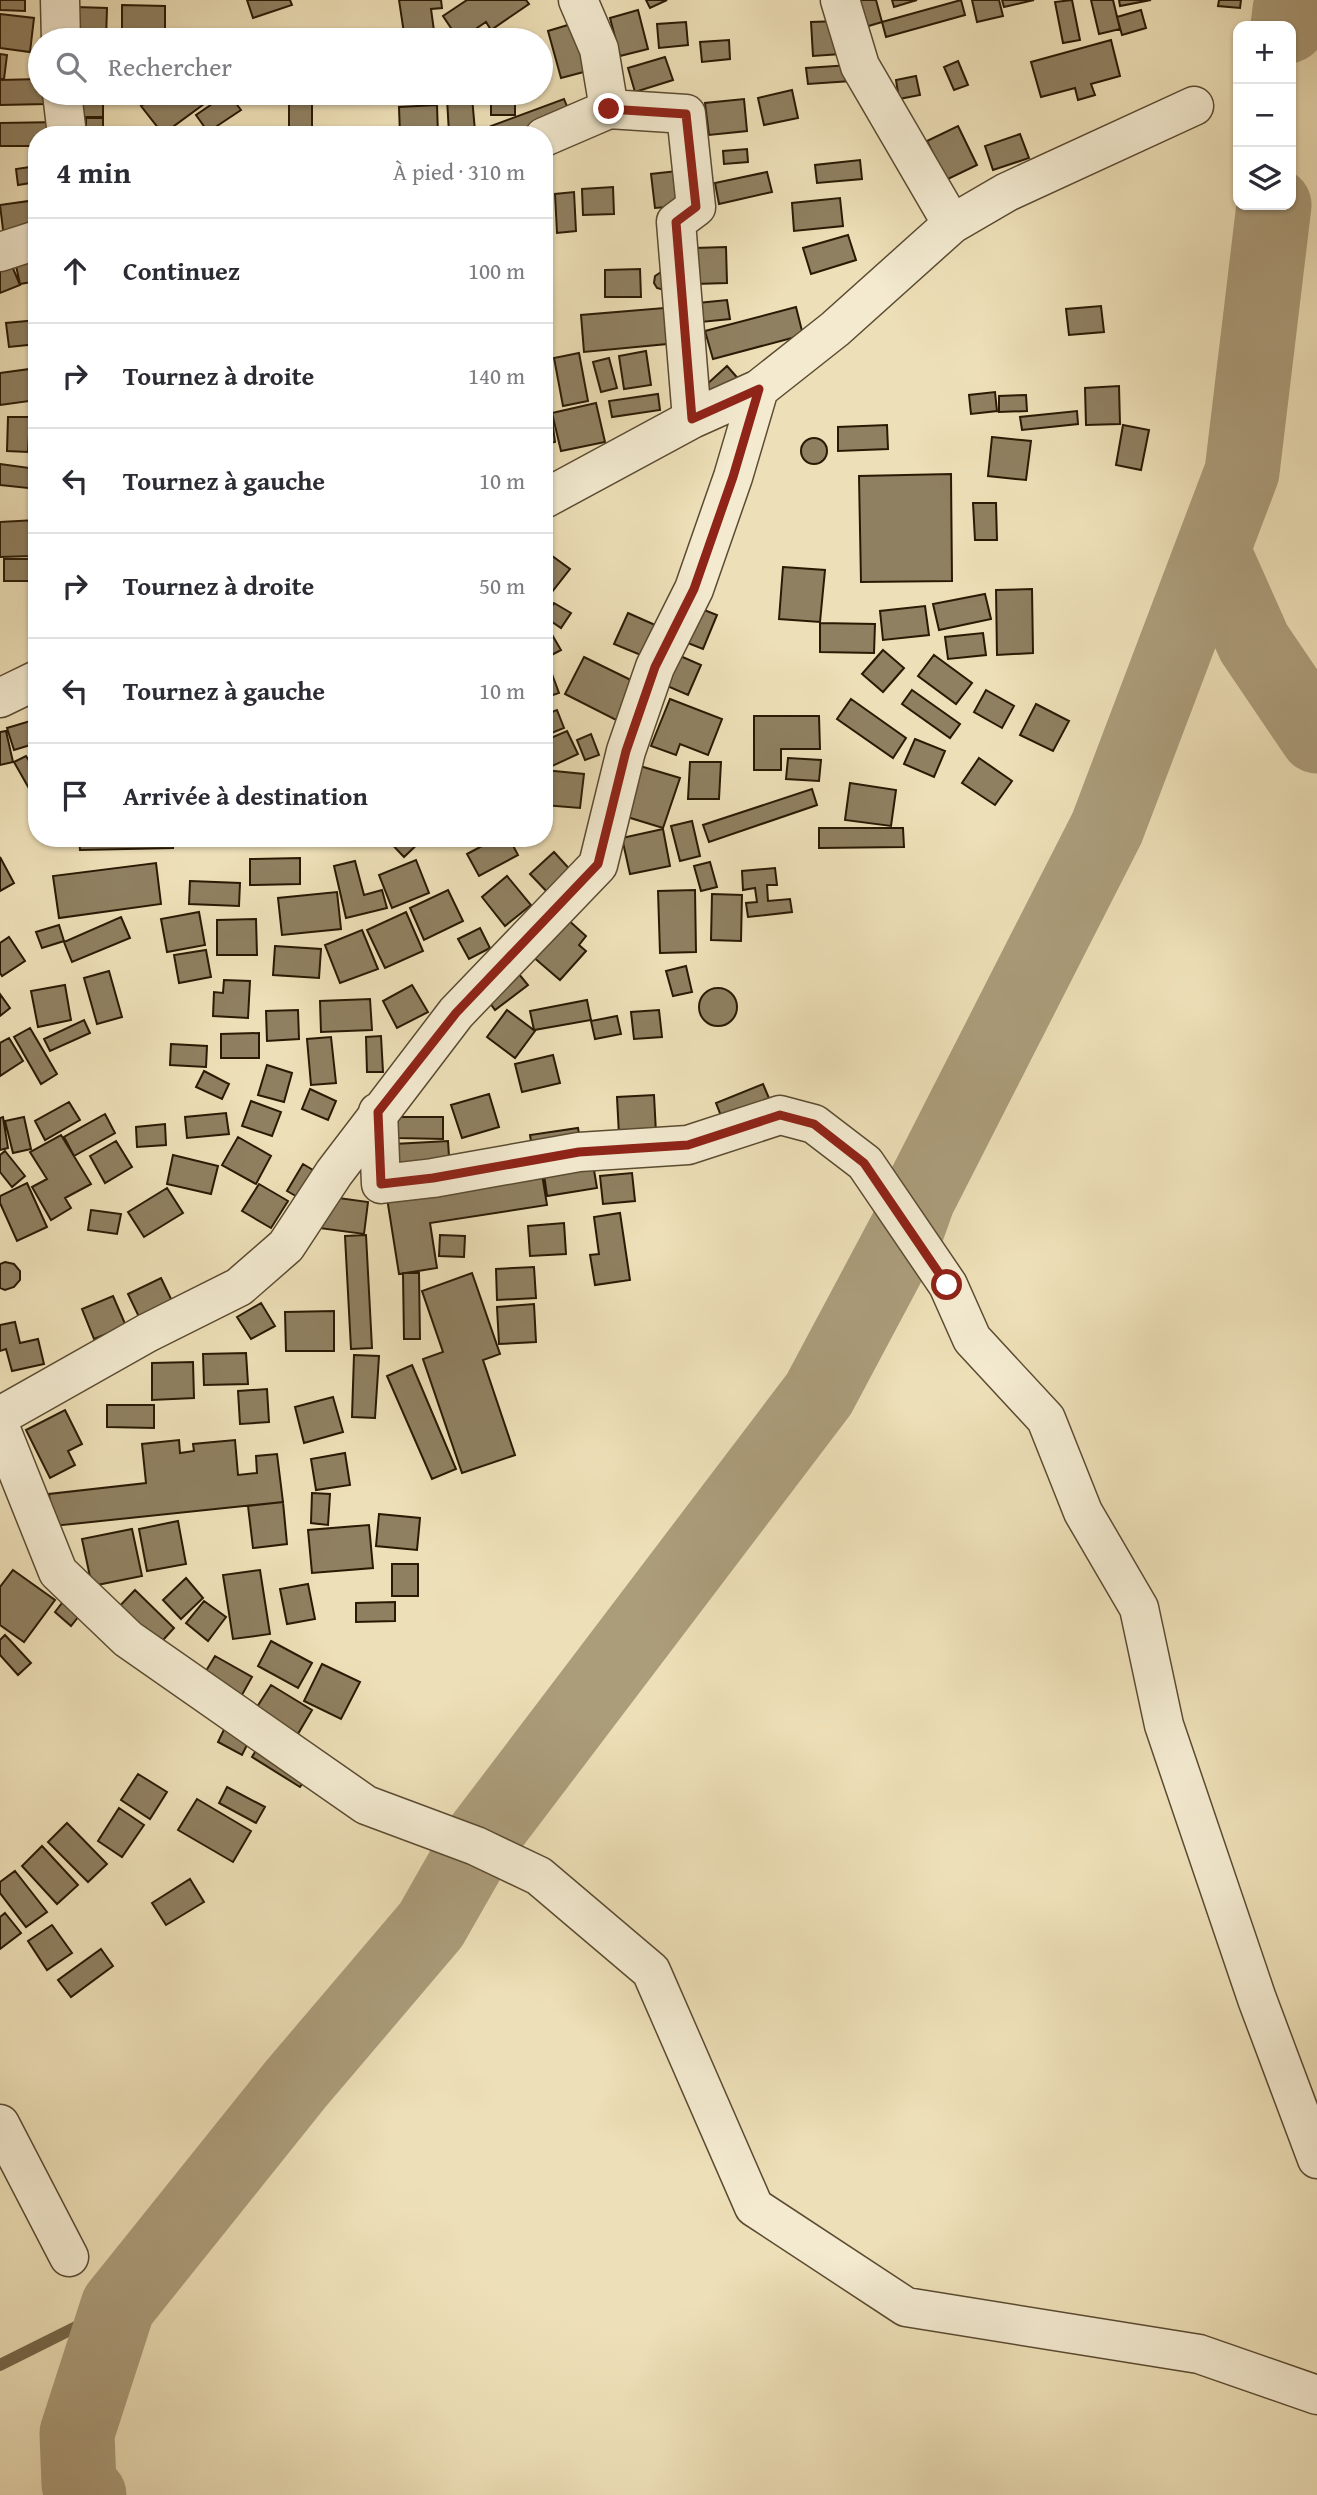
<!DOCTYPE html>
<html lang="fr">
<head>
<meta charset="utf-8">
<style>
	:root { --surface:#fff; --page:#f7f7f7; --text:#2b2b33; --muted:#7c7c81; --line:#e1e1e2 }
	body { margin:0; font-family:"Gentium Book Plus",serif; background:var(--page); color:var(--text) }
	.controls { position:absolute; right:21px; top:21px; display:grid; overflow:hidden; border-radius:14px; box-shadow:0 2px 5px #0004 }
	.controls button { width:63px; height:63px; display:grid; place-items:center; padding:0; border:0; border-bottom:2px solid var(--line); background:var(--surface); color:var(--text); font:35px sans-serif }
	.stop { position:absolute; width:21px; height:21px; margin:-16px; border:5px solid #8f2418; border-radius:50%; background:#fff }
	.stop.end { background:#8f2418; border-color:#fff; box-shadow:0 2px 7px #0008 }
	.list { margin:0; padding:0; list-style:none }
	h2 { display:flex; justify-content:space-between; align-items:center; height:91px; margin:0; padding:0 28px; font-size:30px }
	h2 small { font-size:23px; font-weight:400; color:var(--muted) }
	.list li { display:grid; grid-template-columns:46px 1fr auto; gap:21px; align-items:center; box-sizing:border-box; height:105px; padding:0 28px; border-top:2px solid var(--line) }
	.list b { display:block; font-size:26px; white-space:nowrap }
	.list em { font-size:23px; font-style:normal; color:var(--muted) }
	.icon { flex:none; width:38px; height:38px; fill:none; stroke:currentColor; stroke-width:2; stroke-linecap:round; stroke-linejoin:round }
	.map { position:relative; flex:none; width:1317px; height:2495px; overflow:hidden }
	.search { position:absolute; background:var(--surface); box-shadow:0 2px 5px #0004; left:28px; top:28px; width:525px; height:77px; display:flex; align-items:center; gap:18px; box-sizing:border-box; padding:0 24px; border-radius:38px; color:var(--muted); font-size:26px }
	.panel { position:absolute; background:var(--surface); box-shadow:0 2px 5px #0004; left:28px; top:126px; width:525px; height:721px; border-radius:28px }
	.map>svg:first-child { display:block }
</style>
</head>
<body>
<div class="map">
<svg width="1317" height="2495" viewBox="0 0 1317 2495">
	<rect width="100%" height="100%" fill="#eddfb7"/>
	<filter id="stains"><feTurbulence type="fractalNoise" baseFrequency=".00286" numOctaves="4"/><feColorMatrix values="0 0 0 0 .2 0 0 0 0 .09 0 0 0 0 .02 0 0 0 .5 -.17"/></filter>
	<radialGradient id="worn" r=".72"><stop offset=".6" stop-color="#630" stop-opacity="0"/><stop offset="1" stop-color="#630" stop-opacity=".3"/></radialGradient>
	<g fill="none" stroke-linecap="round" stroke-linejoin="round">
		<path stroke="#77684b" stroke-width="12" d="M0 2365 118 2306"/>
		<path stroke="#ab9c7a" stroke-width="75" d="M1288 26 1290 10 1298 0
			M1213 551 1254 643 1317 736
			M89 2495 79 2484 77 2433 118 2306 295 2085 431 1925 476 1846 819 1394 908 1227 918 1199 1107 828 1242 472 1274 205"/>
	</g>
	<path fill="#8f8061" stroke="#2a1a04" stroke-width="2" d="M0 0H25V11L0 10Z
		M247 0H290L292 5 253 18Z
		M399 0H441L442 8 431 9 435 38 405 40Z
		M467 0H526L529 4 491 30 486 22 459 40 443 16Z
		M646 0H667L650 8Z
		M854 0H876L882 22 862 28Z
		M892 0H917L894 7Z
		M961 0 965 15 886 37 882 22Z
		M972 0H999L1003 16 977 22Z
		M1002 0H1034L1004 7Z
		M1072 0 1080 40 1063 43 1055 2Z
		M1091 0H1113L1120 29 1099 34Z
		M1119 0H1151L1120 6Z
		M1219 0H1241L1240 8 1218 6Z
		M122 5 165 6V40H122Z
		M76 7 107 8 106 40H75Z
		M638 10 648 49 620 56 610 18Z
		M1141 10 1146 28 1122 35 1117 17Z
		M0 14 34 18 30 52 0 48Z
		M581 21 595 69 561 78 548 31Z
		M839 21 841 54 813 56 811 22Z
		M686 22 688 45 659 48 657 24Z
		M215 31H274V40H215Z
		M729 40 730 59 702 62 700 42Z
		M1111 40 1120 76 1091 84 1095 95 1078 100 1075 88 1041 97 1031 62Z
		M0 54 7 55 4 79H0Z
		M665 57 673 80 635 92 628 68Z
		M958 61 968 85 954 90 944 67Z
		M850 65 851 81 808 84 806 68Z
		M916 76 920 95 899 99 896 80Z
		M40 79V93H47V104L0 105V80Z
		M792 90 798 118 764 125 758 98Z
		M76 93 103 94V117H76Z
		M159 93H201L198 95 204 104 163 134 141 106Z
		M228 93 241 110 208 132 196 115Z
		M289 93H312V133H289Z
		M491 93H515V115H491Z
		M472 97 475 131 449 133 447 99Z
		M564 99 574 124 544 135H495L491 126Z
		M744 99 747 131 709 135 705 103Z
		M437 105 438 135H400L399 107Z
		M86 118H103V133H86Z
		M60 122V135H37V146H0V123Z
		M958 126 977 165 946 180 927 141Z
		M1020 134 1029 158 993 170 985 146Z
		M747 149 748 162 724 164 723 151Z
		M860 160 862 179 817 183 815 165Z
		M37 166V182L18 185 16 169Z
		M686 170 690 205 655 208 651 174Z
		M767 172 772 192 719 204 715 183Z
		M613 187 614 214 583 215 582 189Z
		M574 192 576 231 557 233 555 194Z
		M544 194H548L550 230H544Z
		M840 198 843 226 794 231 792 203Z
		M29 201 33 235 4 238 0 205Z
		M848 235 856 260 811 274 803 248Z
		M37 247V281L20 284 13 252Z
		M726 247 727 283 695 284 694 248Z
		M7 254 20 285 0 293V257Z
		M640 269 641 297H605V270Z
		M661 272 667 274 664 290 657 288 654 283 655 276Z
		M727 300 730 319 701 322 698 303Z
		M1101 306 1104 332 1069 335 1066 309Z
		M796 307 803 335 713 359 705 331Z
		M664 308 667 344 584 352 581 315Z
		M37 320V344L9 347 6 323Z
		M646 351 651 385 624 389 619 356Z
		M579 353 588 401 563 406 554 358Z
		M609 358 617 388 601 392 593 362Z
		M727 366 742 383 720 403 705 386Z
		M37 368V400L0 405V373Z
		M1119 386 1120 424 1086 425 1085 388Z
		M995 392 997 411 971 414 969 395Z
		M658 394 660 410 612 417 609 401Z
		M1026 395 1027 411 999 412V396Z
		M596 403 605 442 561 451 552 413Z
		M1077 411 1078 424 1022 430 1020 417Z
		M8 417H30L28 452 7 451Z
		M552 419 555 442 544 444V420Z
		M887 425 888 449 838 451V427Z
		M1123 425 1149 430 1141 470 1116 465Z
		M992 437 1031 441 1026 480 988 476Z
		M801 451a13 13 0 1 1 26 0a13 13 0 1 1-26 0Z
		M0 464 37 469V489L0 485Z
		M951 474 952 581 861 582 859 476Z
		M973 503H996L997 540H975Z
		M36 520 37 532H31L32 556 0 557V522Z
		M544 550 570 569 544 602Z
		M4 559H35V581H4Z
		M783 567 825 570 820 622 779 619Z
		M1032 589 1033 653 997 655 996 590Z
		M985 594 991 619 939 630 933 604Z
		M554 603 571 613 561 628 545 617Z
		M694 606 717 615 703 649 680 640Z
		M925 606 929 635 883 640 880 611Z
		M628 613 662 628 648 658 614 644Z
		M820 623 875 624 874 653 820 652Z
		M551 633 561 650 544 659V636Z
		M983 633 986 655 948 659 945 637Z
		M883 650 904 668 883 692 862 674Z
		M671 652 701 665 688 695 658 682Z
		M934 655 972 683 956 704 918 676Z
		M584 657 639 684 620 722 565 694Z
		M552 674 559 693 544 698V677Z
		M912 690 960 724 950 738 902 704Z
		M986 690 1014 706 1002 728 974 712Z
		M670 699 722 719 708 755 680 744 676 755 651 746Z
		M851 699 906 738 893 758 837 719Z
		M1036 704 1069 721 1053 751 1020 735Z
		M557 710 564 728 544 736V715Z
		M754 716H819L820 749H781V770H754Z
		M37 719V743L14 750 7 728Z
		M6 731 13 762 0 765V732Z
		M567 731 578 754 550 767 544 754V741Z
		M591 734 599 755 585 760 577 740Z
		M915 739 945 751 934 777 904 764Z
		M26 756 37 774V789L31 792 14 762Z
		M788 758 821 760 819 781 786 779Z
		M979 758 1012 781 995 805 962 783Z
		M690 762H721L719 799H688Z
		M640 766 680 778 663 828 624 816Z
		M544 770 584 774 580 808 544 805Z
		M850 783 896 790 891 826 845 820Z
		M812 789 817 805 709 842 703 825Z
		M692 821 700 856 680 861 671 826Z
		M819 828H903L904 847 819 848Z
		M663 829 670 866 630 874 622 838Z
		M79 838H173V848L80 850Z
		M308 838H347L346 845Z
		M386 838H424L404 857Z
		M497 838H509L518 855 479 876 467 854Z
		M554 852 574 874 551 896 530 874Z
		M0 857 14 883 0 891Z
		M300 858V884L250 885V859Z
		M416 860 429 893 392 908 379 875Z
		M355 861 364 895 382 890 387 908 346 918 334 866Z
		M710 862 717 887 701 891 694 866Z
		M156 863 161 904 59 918 53 876Z
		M775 868 777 885H767L768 901 790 899 792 912 748 917 746 903 757 902 755 888 743 890 742 871Z
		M507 876 531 905 505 926 482 897Z
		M190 881 240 883 239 906 189 904Z
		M448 890 463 921 424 940 410 908Z
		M695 890 696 952 660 953 658 891Z
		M337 892 341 929 282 935 278 898Z
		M712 894 742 895 741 941 711 940Z
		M199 912 205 945 167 952 161 919Z
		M406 912 423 951 385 968 367 930Z
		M121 917 130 938 72 962 64 942Z
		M566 918 586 936 579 945 586 951 560 980 532 956Z
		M256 919 257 955H217V920Z
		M59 925 64 941 42 948 36 932Z
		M480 928 490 948 469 959 458 939Z
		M362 930 378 969 340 983 325 945Z
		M9 937 25 961 2 976 0 973V943Z
		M275 946 321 949 319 978 273 975Z
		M206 950 211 977 179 983 174 955Z
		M686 966 692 992 673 996 666 971Z
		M514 968 528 985 495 1010 482 992Z
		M109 971 122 1017 97 1024 84 978Z
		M224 980 250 981 248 1018 213 1016 214 992 223 993Z
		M65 985 71 1020 38 1027 31 991Z
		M412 985 428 1012 397 1028 383 1001Z
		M699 1007a19 19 0 1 1 38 0a19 19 0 1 1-38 0Z
		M0 994 10 1008 0 1016Z
		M370 999 372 1030 321 1032 320 1001Z
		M587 1000 591 1020 534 1030 530 1011Z
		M298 1010 299 1039 267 1041 266 1011Z
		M507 1010 535 1031 515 1058 487 1037Z
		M659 1010 662 1037 634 1039 631 1012Z
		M617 1016 621 1034 595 1039 591 1021Z
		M84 1020 90 1033 50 1051 44 1039Z
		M30 1028 57 1074 41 1084 14 1037Z
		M259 1033V1058H221V1034Z
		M381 1036 383 1072H367L366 1037Z
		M331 1037 336 1083 311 1085 307 1039Z
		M9 1038 23 1061 0 1076V1043Z
		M171 1044 207 1046 206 1067 170 1065Z
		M553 1055 560 1083 522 1092 515 1064Z
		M267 1065 292 1073 284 1102 258 1095Z
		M204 1071 229 1084 222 1099 196 1087Z
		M763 1084 771 1103 723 1121 716 1103Z
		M310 1089 336 1101 328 1120 302 1109Z
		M489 1094 499 1127 462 1138 451 1105Z
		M654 1095 656 1133 619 1135 617 1097Z
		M251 1101 281 1112 272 1136 242 1126Z
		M69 1102 80 1120 45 1140 35 1121Z
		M226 1113 229 1134 187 1138 185 1117Z
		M105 1114 115 1133 74 1156 64 1137Z
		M3 1117 8 1148 0 1150V1118Z
		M24 1117 31 1149 13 1153 5 1121Z
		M398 1117H443V1139L397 1138Z
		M165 1124 166 1145 137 1147 136 1127Z
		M578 1128 581 1146 533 1154 530 1135Z
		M61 1135 91 1184 65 1198 71 1208 51 1220 32 1187 47 1179 30 1152Z
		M238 1137 271 1156 256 1184 222 1165Z
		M116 1141 132 1167 105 1183 90 1156Z
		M448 1141 450 1172 395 1175 394 1144Z
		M5 1151 25 1176 12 1187 0 1172V1155Z
		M173 1155 218 1166 211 1194 167 1184Z
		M592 1158 597 1188 547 1196 543 1167Z
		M303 1164 323 1176 308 1203 287 1191Z
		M632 1173 635 1201 603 1204 600 1176Z
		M542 1174 547 1205 430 1223 437 1268 399 1274 387 1198Z
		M27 1183 47 1227 17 1241 0 1203V1196Z
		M259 1184 288 1201 271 1228 242 1211Z
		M167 1188 183 1213 144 1237 128 1212Z
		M324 1196 368 1202 364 1234 319 1228Z
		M91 1210 121 1214 117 1234 88 1230Z
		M620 1213 630 1280 595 1285 590 1255 599 1254 594 1217Z
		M564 1223 566 1254 530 1256 528 1226Z
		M366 1235 372 1348 351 1349 345 1236Z
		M440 1235 465 1236 464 1257 439 1256Z
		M5 1262 14 1264 20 1271V1280L14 1287 5 1290 0 1288V1264Z
		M534 1267 536 1298 497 1300 496 1269Z
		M403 1273H419L420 1339H404Z
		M472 1273 500 1354 483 1360 515 1455 462 1473 423 1359 443 1352 422 1291Z
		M161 1278 173 1303 140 1319 128 1294Z
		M113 1296 126 1326 94 1339 82 1309Z
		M261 1303 275 1326 251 1339 237 1317Z
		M534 1304 536 1342 499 1344 497 1307Z
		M334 1311V1351H286L285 1312Z
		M15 1322 20 1343 38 1339 44 1364 12 1371 6 1349 0 1351V1325Z
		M246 1353 248 1384 204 1385 203 1354Z
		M354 1355 379 1356 375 1418 352 1417Z
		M193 1362 194 1398 152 1400V1363Z
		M412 1365 456 1469 432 1479 387 1376Z
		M267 1389 269 1422 240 1424 238 1391Z
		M333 1397 343 1432 304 1443 295 1407Z
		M107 1405H154V1428L107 1427Z
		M65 1410 82 1444 68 1451 75 1465 50 1478 26 1430Z
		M179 1440 180 1453 194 1451 193 1444 235 1440 238 1475 257 1473 256 1456 277 1454 283 1502 53 1526 49 1494 146 1483 142 1444Z
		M345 1453 350 1485 316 1490 311 1459Z
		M312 1493 330 1494 328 1525 311 1523Z
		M283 1502 287 1544 253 1548 248 1506Z
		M379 1514 420 1518 417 1550 376 1546Z
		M178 1521 186 1564 147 1571 139 1529Z
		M369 1525 373 1568 312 1573 308 1530Z
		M132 1529 142 1576 92 1586 82 1539Z
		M392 1564H418V1596H392Z
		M13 1570 55 1600 24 1642 0 1625V1587Z
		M260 1570 270 1634 233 1639 223 1575Z
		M186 1578 203 1598 181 1619 163 1600Z
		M308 1584 315 1619 287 1624 280 1589Z
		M135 1590 174 1628 154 1650 114 1612Z
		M69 1594 86 1607 71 1626 55 1612Z
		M204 1601 226 1617 208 1641 186 1623Z
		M395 1602V1621L356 1622V1603Z
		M5 1635 31 1663 18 1675 0 1655V1640Z
		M271 1641 312 1663 298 1688 258 1666Z
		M215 1656 252 1677 238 1702 200 1681Z
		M322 1664 360 1682 341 1719 304 1701Z
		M271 1685 312 1710 292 1744 250 1718Z
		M229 1719 254 1731 242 1755 218 1742Z
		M261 1742 310 1772 300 1787 252 1757Z
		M138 1774 167 1792 150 1819 121 1800Z
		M227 1787 265 1807 256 1823 219 1803Z
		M197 1799 251 1831 233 1862 178 1830Z
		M119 1808 144 1825 122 1857 98 1841Z
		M67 1823 107 1864 88 1882 48 1842Z
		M42 1846 78 1885 57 1904 22 1866Z
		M15 1871 47 1912 26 1927 0 1893V1882Z
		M190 1879 204 1902 166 1925 152 1903Z
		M5 1913 21 1933 0 1949V1917Z
		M52 1925 72 1953 47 1970 28 1941Z
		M101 1949 113 1966 71 1997 58 1980Z"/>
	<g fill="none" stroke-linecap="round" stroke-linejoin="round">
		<g stroke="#5b4b31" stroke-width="41">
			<path id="minor" d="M60 0 61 40
				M578 0 599 49 609 109 686 114 696 207 676 222 692 419
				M840 0 860 66 952 224
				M62 93 67 135
				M544 137 609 109
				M0 252 37 240
				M544 499 692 419 759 389 835 329 952 224 1007 192 1194 106
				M0 698 37 680
				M378 1112 381 1184 433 1178 579 1152 688 1145 780 1115 814 1124 865 1163 948 1285 972 1339 1046 1419 1083 1512 1139 1608 1164 1725 1257 1999 1317 2159
				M0 1416 147 1333 239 1287 286 1246 334 1173 456 1013 598 865 626 751 655 667 694 589 733 477 759 389
				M0 1427 58 1572 128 1639 366 1805 476 1846 539 1876 651 1971 754 2207 906 2307 1199 2354 1317 2395
				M0 2124 69 2257"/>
		</g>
		<use href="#minor" stroke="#f3ead0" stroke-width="38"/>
	</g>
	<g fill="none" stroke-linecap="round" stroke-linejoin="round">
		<path stroke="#8f2418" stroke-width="9" d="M609 109 686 114 696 207 676 222 692 419 759 389 733 477 694 589 655 667 626 751 598 864 456 1013 378 1112 381 1184 433 1178 579 1152 688 1145 780 1115 814 1124 864 1163 947 1285"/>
	</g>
	<rect width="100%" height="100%" filter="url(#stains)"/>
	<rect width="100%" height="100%" fill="url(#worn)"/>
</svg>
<div class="controls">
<button>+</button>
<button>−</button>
<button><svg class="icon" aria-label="layers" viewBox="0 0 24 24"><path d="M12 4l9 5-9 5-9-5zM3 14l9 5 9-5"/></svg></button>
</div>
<div class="stop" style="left:947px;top:1285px"></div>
<div class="stop end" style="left:609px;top:109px"></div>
<div class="search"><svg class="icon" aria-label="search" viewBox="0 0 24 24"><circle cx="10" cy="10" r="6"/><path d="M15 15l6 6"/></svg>Rechercher</div>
<section class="panel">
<h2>4 min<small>À pied · 310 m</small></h2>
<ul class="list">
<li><svg class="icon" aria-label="ahead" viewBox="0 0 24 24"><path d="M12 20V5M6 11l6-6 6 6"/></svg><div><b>Continuez</b></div><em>100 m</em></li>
<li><svg class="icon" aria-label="right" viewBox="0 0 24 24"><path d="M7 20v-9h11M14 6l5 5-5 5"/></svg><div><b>Tournez à droite</b></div><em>140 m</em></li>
<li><svg class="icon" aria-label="left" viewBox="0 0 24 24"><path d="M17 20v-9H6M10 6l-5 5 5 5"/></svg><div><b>Tournez à gauche</b></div><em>10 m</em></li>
<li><svg class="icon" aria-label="right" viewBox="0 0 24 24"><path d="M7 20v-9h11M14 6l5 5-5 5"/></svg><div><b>Tournez à droite</b></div><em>50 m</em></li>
<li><svg class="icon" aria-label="left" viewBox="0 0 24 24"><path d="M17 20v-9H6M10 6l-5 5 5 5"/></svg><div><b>Tournez à gauche</b></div><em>10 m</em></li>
<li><svg class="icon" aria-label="arrive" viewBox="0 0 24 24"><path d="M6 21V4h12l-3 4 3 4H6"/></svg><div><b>Arrivée à destination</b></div></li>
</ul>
</section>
</div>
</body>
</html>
